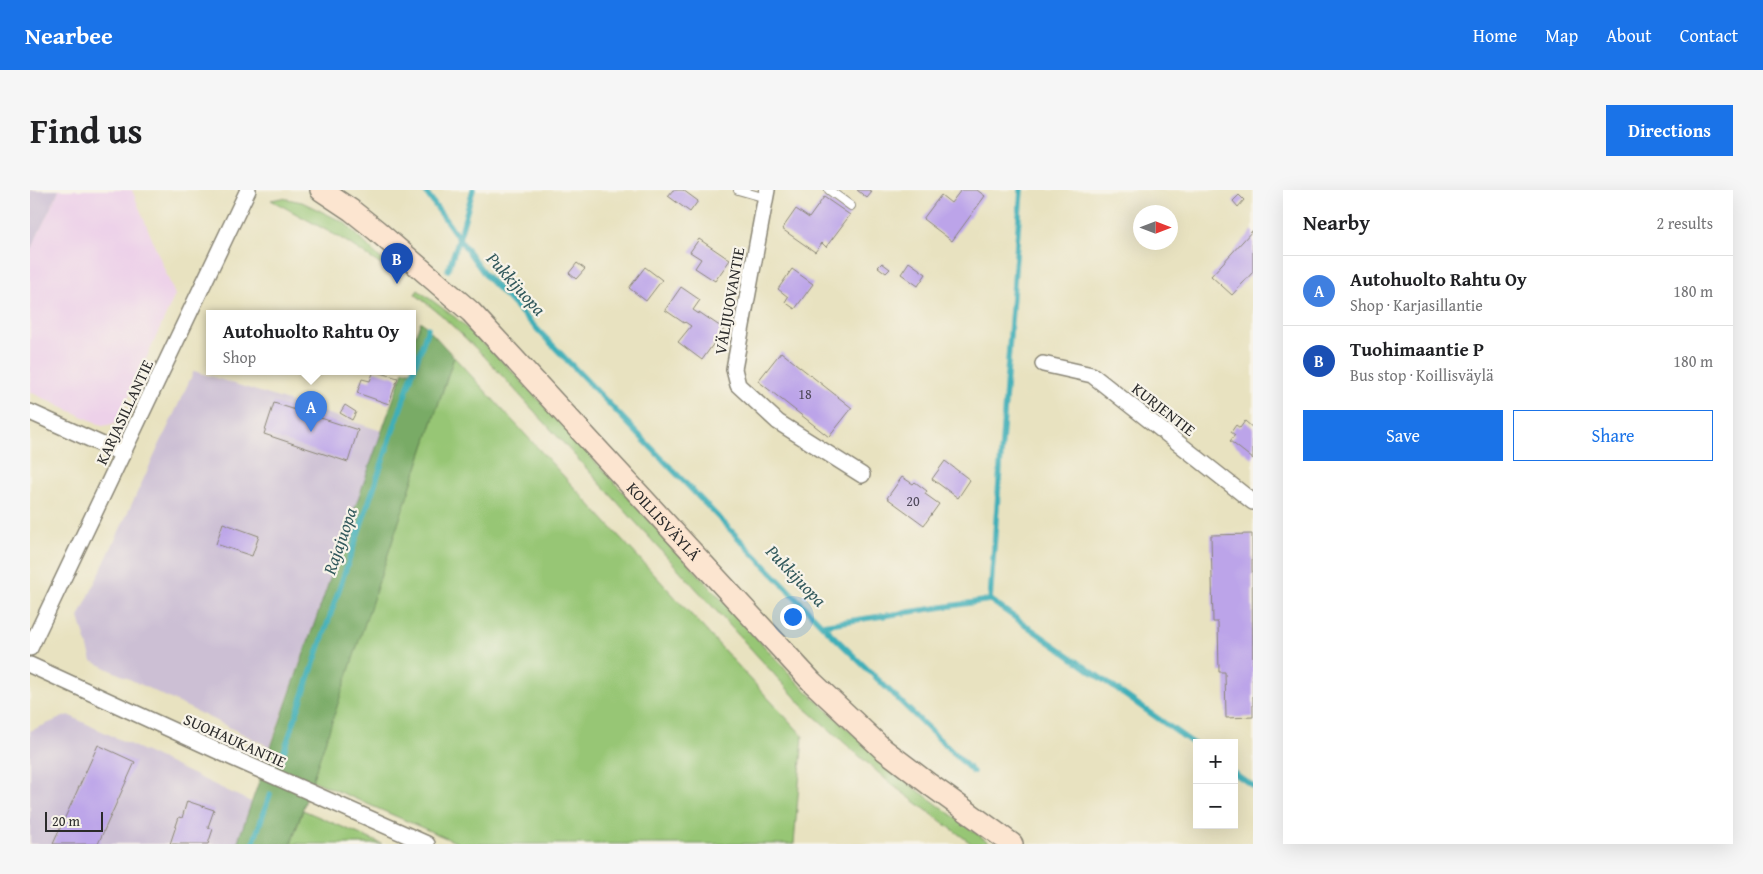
<!DOCTYPE html>
<html lang="en">
<head>
<meta charset="utf-8">
<style>
	:root { --surface:#fff; --page:#f6f6f6; --text:#202124; --muted:#757577; --line:#e0e0e0; --accent:#1a73e8 }
	body { margin:0; font-family:"Gentium Book Plus",serif; background:var(--page); color:var(--text) }
	.controls { position:absolute; right:15px; bottom:15px; display:grid; overflow:hidden; border-radius:0px; box-shadow:0 5px 20px #0002 }
	.controls button { width:45px; height:45px; display:grid; place-items:center; padding:0; border:0; border-bottom:1px solid var(--line); background:var(--surface); color:var(--text); font:25px sans-serif }
	.compass { position:absolute; left:1103px; top:15px; width:45px; height:45px; border-radius:50%; background:var(--surface); box-shadow:0 5px 20px #0002; rotate:90deg }
	.scale { position:absolute; left:15px; bottom:12px; width:58px; box-sizing:border-box; padding-left:5px; border:2px solid #2b2b2b; border-top:0; font-size:14px; line-height:18px; white-space:nowrap; color:#2b2b2b; -webkit-text-stroke:4px #f7f3e8; paint-order:stroke }
	.you { position:absolute; left:762px; top:426px; width:18px; height:18px; margin:-12px; border:4px solid #fff; border-radius:50%; background:#1a73e8; box-shadow:0 0 0 8px #1a73e833 }
	.badge { display:grid; place-items:center; width:32px; height:32px; border-radius:50%; background:var(--accent); color:#fff; font-size:16px; font-weight:700 }
	.pin { position:absolute; translate:-50% -41px; filter:drop-shadow(0 1px 2px #0008) }
	.pin::after { content:''; position:absolute; top:26px; width:18px; height:15px; background:inherit; clip-path:polygon(0 0,100% 0,50% 100%) }
	.popup { position:absolute; left:176px; top:120px; width:210px; height:65px; box-sizing:border-box; display:grid; place-content:center; border-radius:0px; background:var(--surface); filter:drop-shadow(0 1px 4px #0005); font-size:16px; white-space:nowrap; color:var(--muted) }
	.popup b { font-size:19px; color:var(--text) }
	.popup::after { content:''; position:absolute; left:50%; top:100%; margin-left:-10px; border:10px solid transparent; border-top-color:var(--surface) }
	.list { margin:0; padding:0; list-style:none }
	h2 { display:flex; justify-content:space-between; align-items:center; height:65px; margin:0; padding:0 20px; font-size:21px }
	h2 small { font-size:16px; font-weight:400; color:var(--muted) }
	.list li { display:grid; grid-template-columns:32px 1fr auto; gap:15px; align-items:center; box-sizing:border-box; height:70px; padding:0 20px; border-top:1px solid var(--line) }
	.list b { display:block; font-size:19px; white-space:nowrap }
	.list p { margin:0; font-size:16px; white-space:nowrap; color:var(--muted) }
	.list em { font-size:16px; font-style:normal; color:var(--muted) }
	.actions { display:flex; gap:10px; padding:15px 20px }
	.actions a { flex:1; padding:11px 0; border:1px solid var(--accent); border-radius:0px; text-align:center; font-size:18px; color:var(--accent) }
	.actions .main { background:var(--accent); color:#fff }
	.map { position:relative; flex:none; width:1223px; height:654px; overflow:hidden; border-radius:0px }
	header { display:flex; align-items:center; gap:30px; box-sizing:border-box; height:70px; padding:0 25px; background:var(--accent); color:#fff }
	header strong { font-size:24px }
	nav { display:flex; gap:28px; margin-inline-start:auto; font-size:18px }
	.intro { display:flex; align-items:center; justify-content:space-between; box-sizing:border-box; height:120px; padding:0 30px }
	h1 { margin:0; font-size:35px }
	.button { padding:12px 22px; border-radius:0px; background:var(--accent); color:#fff; font-size:18px; font-weight:700 }
	main { display:flex; gap:30px; padding:0 30px }
	aside { flex:1; background:var(--surface); border-radius:0px; box-shadow:0 5px 20px #0002 }
	.map>svg:first-child { display:block }
</style>
</head>
<body>
<header>
<strong>Nearbee</strong>
<nav><a>Home</a><a>Map</a><a>About</a><a>Contact</a></nav>
</header>
<div class="intro"><h1>Find us</h1><a class="button">Directions</a></div>
<main>
<div class="map">
<svg width="1223" height="654" viewBox="0 0 1223 654">
	<rect width="100%" height="100%" fill="#f7f3e8"/>
	<filter id="ink" filterUnits="userSpaceOnUse"><feTurbulence type="fractalNoise" baseFrequency=".02" numOctaves="2"/><feDisplacementMap in="SourceGraphic" scale="10" xChannelSelector="R" yChannelSelector="G"/><feConvolveMatrix kernelMatrix="1 2 1 2 8 2 1 2 1" color-interpolation-filters="sRGB"/></filter>
	<filter id="wash" filterUnits="userSpaceOnUse"><feTurbulence type="fractalNoise" baseFrequency=".0096" numOctaves="4" result="noise"/><feDisplacementMap in="SourceGraphic" scale="20" xChannelSelector="R" yChannelSelector="G"/><feGaussianBlur stdDeviation="1.12" result="paint"/><feColorMatrix in="noise" values="0 0 0 0 0 0 0 0 0 0 0 0 0 0 0 0 0 1.4 0 .05"/><feComposite in="paint" operator="in"/></filter>
	<g filter="url(#wash)">
		<rect width="100%" height="100%" fill="#e8e2c0"/>
		<path fill="#edd1e9" d="M29 0H102L145 105 87 233 73 236 0 202V61Z"/>
		<path fill="#ccbfd4" d="M0 0H29L0 61Z
			M164 181 352 241 240 557 62 471 49 427Z
			M38 525 221 612 207 654H0V541Z"/>
		<path fill="#97c675" stroke="#617850" d="M252 8 272 12 315 33 354 72 351 75 314 50 241 10Z
			M388 100 426 128 485 184 768 493 866 584 961 654H942L861 594 774 517 454 166 410 124 385 104Z
			M424 167 773 546 764 654H430L282 590Z
			M273 620 352 654H261Z"/>
		<path fill="#79ab66" stroke="#526b48" d="M391 131 424 167 261 654H207L373 181H382V154Z"/>
		<g fill="none" stroke-linecap="round" stroke-linejoin="round">
			<path stroke="#3fafb8" stroke-width="5.5" d="M394 0 456 86 792 435 960 410 1167 556
				M418 80 429 49 443 0
				M960 410 991 0
				M792 435 943 582
				M250 573 398 138
				M1204 583 1223 596
				M223 654 240 604"/>
		</g>
		<g id="blocks">
			<path fill="#bca4e9" d="M643 0H653L668 11 660 22 638 6Z
				M827 0H839L842 2 837 8Z
				M931 0H947L955 6 922 51 893 29 911 5 921 13Z
				M1209 5 1214 10 1208 17 1203 11Z
				M794 7 820 25 796 57 792 53 785 62 752 39 766 19 779 28Z
				M1223 40V82L1202 105 1181 86Z
				M669 49 700 70 685 91 665 78 671 69 660 62Z
				M879 72 896 84 888 96 871 84Z
				M547 73 555 79 546 89 539 83Z
				M852 73 860 79 856 83 848 77Z
				M615 77 632 90 616 111 599 98Z
				M762 79 783 94 765 119 755 112 758 107 748 99Z
				M651 97 670 110 663 120 669 124V122L694 139 672 170 648 152 661 136 655 132 654 133 635 120Z
				M751 162 822 218 799 247 728 191Z
				M344 181 368 188 359 214 327 203 332 189 340 191Z
				M244 213 328 240 318 272 234 244Z
				M315 215 326 222 322 230 310 223Z
				M1215 231 1223 238V269L1200 251 1205 245 1201 242 1206 235 1210 238Z
				M915 271 940 290 928 308 902 289Z
				M872 287 883 294 885 292 897 301 895 304 909 314 894 335 857 308Z
				M193 333 229 346 222 366 186 354Z
				M1222 344 1223 527 1196 528 1195 482H1189L1188 432H1183L1181 345Z
				M68 555 105 572 68 654H23Z
				M157 611 184 620 178 637 183 639 178 654H140L149 627 152 628Z"/>
		</g>
	</g>
	<g filter="url(#ink)">
		<use href="#blocks" fill-opacity="0" stroke="#8a8676" stroke-width="1"/>
		<g fill="none" stroke-linecap="round" stroke-linejoin="round">
			<g stroke="#8a8676" stroke-width="10">
				<path id="service" d="M708 0 736 8
					M799 0 821 16"/>
			</g>
			<g stroke="#8a8676" stroke-width="18">
				<path id="minor" d="M737 0 704 179 708 195 748 232 832 285
					M1013 174 1062 185 1223 312
					M0 222 93 264
					M0 458 218 0
					M0 475 203 568 397 654"/>
			</g>
			<g stroke="#8a8676" stroke-width="24">
				<g id="secondary">
					<path id="s1" d="M291 0 321 20 346 40 441 122 782 492 853 559 899 594 982 654"/>
				</g>
			</g>
			<use href="#service" stroke="#fff" stroke-width="8"/>
			<use href="#minor" stroke="#fff" stroke-width="15"/>
			<use href="#secondary" stroke="#fce5d0" stroke-width="21"/>
		</g>
	</g>
	<g text-anchor="middle" stroke-width="4.5" stroke-linejoin="round" paint-order="stroke">
		<g font-size="14" fill="#4f495a">
			<text x="775" y="209">18</text>
			<text x="883" y="316">20</text>
		</g>
		<g font-size="16" fill="#2b2b2b" stroke="#f7f3e8">
			<text transform="translate(699 111) rotate(-80)" y="6">VÄLIJUOVANTIE</text>
			<text transform="translate(1134 219) rotate(38)" y="6">KURJENTIE</text>
			<text transform="translate(94 222) rotate(-65)" y="6">KARJASILLANTIE</text>
			<text dy="6" stroke="none"><textPath href="#s1" startOffset="478">KOILLISVÄYLÄ</textPath></text>
			<text transform="translate(205 550) rotate(24)" y="6">SUOHAUKANTIE</text>
		</g>
		<g font-size="18" font-style="italic" fill="#32595c" stroke="#f7f3e8">
			<text transform="translate(486 94) rotate(48)" y="6">Pukkijuopa</text>
			<text transform="translate(310 351) rotate(-71)" y="6">Rajajuopa</text>
			<text transform="translate(766 386) rotate(46)" y="6">Pukkijuopa</text>
		</g>
	</g>
</svg>
<div class="controls">
<button>+</button>
<button>−</button>
</div>
<svg class="compass" viewBox="-18 -18 36 36"><path d="M0-13l5 13h-10z" fill="#e53935"/><path d="M0 13l5-13h-10z" fill="#757577"/></svg>
<div class="scale">20 m</div>
<div class="you"></div>
<div class="pin badge" style="left:281px;top:242px;background:#3f7fe0">A</div>
<div class="popup"><b>Autohuolto Rahtu Oy</b>Shop</div>
<div class="pin badge" style="left:367px;top:94px;background:#1a4fb4">B</div>
</div>
<aside>
<h2>Nearby<small>2 results</small></h2>
<ul class="list">
<li><span class="badge" style="background:#3f7fe0">A</span><div><b>Autohuolto Rahtu Oy</b><p>Shop · Karjasillantie</p></div><em>180 m</em></li>
<li><span class="badge" style="background:#1a4fb4">B</span><div><b>Tuohimaantie P</b><p>Bus stop · Koillisväylä</p></div><em>180 m</em></li>
</ul>
<div class="actions"><a class="main">Save</a><a>Share</a></div>
</aside>
</main>
</body>
</html>
